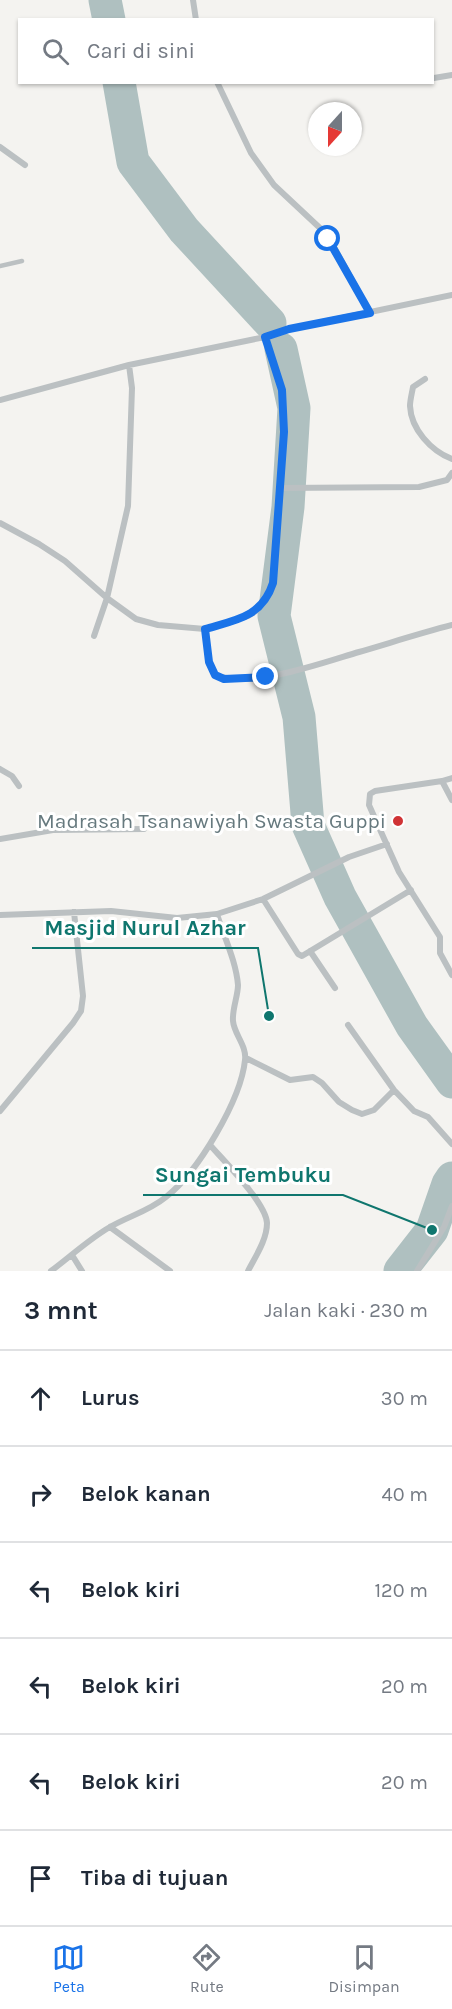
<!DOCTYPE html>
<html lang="id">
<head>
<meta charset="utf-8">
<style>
	:root { --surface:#fff; --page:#f6f6f7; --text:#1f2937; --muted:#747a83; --line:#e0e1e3; --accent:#1a73e8 }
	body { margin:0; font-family:Karla,sans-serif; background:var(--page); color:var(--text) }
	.compass { position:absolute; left:308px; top:102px; width:54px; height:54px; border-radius:50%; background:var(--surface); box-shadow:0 2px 4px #0004; rotate:201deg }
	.stop { position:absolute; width:18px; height:18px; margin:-14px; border:4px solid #1a73e8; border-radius:50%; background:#fff }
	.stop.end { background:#1a73e8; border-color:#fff; box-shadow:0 2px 6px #0008 }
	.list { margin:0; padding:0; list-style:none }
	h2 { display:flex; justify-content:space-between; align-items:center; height:78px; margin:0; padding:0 24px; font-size:26px }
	h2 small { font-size:20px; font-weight:400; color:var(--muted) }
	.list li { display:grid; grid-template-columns:39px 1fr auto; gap:18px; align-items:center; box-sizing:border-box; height:96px; padding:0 24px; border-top:2px solid var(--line) }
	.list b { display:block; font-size:22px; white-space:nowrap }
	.list em { font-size:20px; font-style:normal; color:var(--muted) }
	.icon { flex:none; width:33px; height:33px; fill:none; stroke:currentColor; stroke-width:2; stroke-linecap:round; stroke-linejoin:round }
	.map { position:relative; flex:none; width:452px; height:1271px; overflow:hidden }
	.search { position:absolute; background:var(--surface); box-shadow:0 2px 4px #0004; left:18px; right:18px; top:18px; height:66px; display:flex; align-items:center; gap:15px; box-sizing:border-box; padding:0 21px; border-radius:0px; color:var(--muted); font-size:22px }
	.sheet { height:654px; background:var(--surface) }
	nav { display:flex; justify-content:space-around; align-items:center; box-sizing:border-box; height:84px; border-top:2px solid var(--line); background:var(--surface); font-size:16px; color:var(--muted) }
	nav a { display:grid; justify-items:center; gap:3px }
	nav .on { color:var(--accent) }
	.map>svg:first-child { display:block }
</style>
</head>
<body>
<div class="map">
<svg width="452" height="1271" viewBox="0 0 452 1271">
	<rect width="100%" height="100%" fill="#f4f3f0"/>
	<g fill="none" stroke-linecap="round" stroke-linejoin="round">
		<path stroke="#afc0c0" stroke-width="33" d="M105 0 109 20
			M119 82 133 162 184 230 270 323
			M281 349 294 408 288 507 274 616 299 717 308 825 340 897 412 1026 452 1082
			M400 1271 432 1230 448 1184 452 1178"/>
		<path stroke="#bbc0c2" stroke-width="4.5" d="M0 266 22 261"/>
		<path stroke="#bbc0c2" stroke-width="6" d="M193 0 196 20
			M434 78 452 75
			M217 82 251 153 274 185 321 229 335 249 370 313
			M0 147 25 165
			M425 379 413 387C412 393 410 400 410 406 411 429 431 451 452 459
			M0 400 129 365 265 337 289 329 452 295
			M280 488 419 487 447 480 452 473
			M0 523 39 544 65 561 107 598 136 619 158 625 205 629 248 616 256 611 266 600 273 583 284 432 282 390 265 337
			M205 629 209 662 215 675C251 689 322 663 359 652 390 643 421 633 452 625
			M94 636 107 598 128 506 132 388 129 365
			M0 769 12 776 19 786
			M452 778 442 781 452 800
			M442 781 375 791 370 794 369 805 399 872 440 937V953L452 975
			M0 839 53 830 144 829
			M263 899 298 954 302 956 411 890
			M0 915 111 911 177 918 217 914 263 899 349 857 387 844
			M310 951 335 988
			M348 1025 394 1090 414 1111 428 1117 452 1144
			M246 1058 290 1080 313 1077 322 1083 339 1102 352 1110 362 1114 374 1110 394 1090
			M0 1111 73 1023 81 1011 83 996 74 912
			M210 1145C224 1161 266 1203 267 1223 267 1240 255 1257 248 1271
			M110 1227 170 1271
			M72 1255 82 1271
			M51 1271C70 1257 89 1239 110 1227 129 1216 149 1211 166 1197 198 1172 241 1100 245 1060 247 1046 234 1034 233 1021 232 1009 238 996 238 985 236 961 224 937 217 914
			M417 1271 444 1227 452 1206"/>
	</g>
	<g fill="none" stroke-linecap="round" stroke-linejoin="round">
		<path stroke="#1a73e8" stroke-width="8" d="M266 677 224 679 215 675 209 662 205 629C236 620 262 617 273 583L284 432 282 390 265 337 289 329 370 313 328 239"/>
	</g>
	<circle fill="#d03335" stroke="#fff" stroke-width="2" cx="398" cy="821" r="6"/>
	<g text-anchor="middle" stroke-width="6" stroke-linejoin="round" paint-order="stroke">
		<g font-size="21" fill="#66797e" stroke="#fff" text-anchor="end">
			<text x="386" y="828">Madrasah Tsanawiyah Swasta Guppi</text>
		</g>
	</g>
	<path fill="none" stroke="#0f766e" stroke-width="2" d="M269 1016L258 948H32M432 1230L343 1195H143"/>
	<g fill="#0f766e" stroke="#fff" stroke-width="2">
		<circle cx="269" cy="1016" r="6"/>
		<circle cx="432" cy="1230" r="6"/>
	</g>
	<g font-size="22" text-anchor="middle" font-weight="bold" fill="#0f766e" stroke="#fff" stroke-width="6" stroke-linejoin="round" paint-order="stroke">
		<text x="145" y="935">Masjid Nurul Azhar</text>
		<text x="243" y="1182">Sungai Tembuku</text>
	</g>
</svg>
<svg class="compass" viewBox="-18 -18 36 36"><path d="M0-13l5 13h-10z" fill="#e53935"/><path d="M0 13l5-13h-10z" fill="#747a83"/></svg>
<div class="stop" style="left:328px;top:239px"></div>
<div class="stop end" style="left:266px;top:677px"></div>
<div class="search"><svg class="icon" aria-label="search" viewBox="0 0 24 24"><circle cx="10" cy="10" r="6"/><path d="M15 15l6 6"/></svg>Cari di sini</div>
</div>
<section class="sheet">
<h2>3 mnt<small>Jalan kaki · 230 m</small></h2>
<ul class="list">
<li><svg class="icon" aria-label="ahead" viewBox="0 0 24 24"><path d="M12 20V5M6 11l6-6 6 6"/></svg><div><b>Lurus</b></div><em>30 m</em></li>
<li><svg class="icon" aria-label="right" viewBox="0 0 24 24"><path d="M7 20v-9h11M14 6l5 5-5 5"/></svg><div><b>Belok kanan</b></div><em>40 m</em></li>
<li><svg class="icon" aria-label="left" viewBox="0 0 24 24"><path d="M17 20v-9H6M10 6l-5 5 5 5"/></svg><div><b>Belok kiri</b></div><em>120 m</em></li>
<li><svg class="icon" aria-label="left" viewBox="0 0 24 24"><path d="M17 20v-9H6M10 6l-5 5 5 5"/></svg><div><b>Belok kiri</b></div><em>20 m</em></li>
<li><svg class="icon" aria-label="left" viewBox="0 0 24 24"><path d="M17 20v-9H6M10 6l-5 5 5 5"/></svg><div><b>Belok kiri</b></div><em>20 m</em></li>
<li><svg class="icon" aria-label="arrive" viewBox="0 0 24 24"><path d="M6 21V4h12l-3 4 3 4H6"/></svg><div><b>Tiba di tujuan</b></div></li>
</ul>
</section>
<nav>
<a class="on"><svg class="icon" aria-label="map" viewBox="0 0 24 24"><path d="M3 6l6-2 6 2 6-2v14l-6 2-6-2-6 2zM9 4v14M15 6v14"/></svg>Peta</a>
<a><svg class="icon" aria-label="directions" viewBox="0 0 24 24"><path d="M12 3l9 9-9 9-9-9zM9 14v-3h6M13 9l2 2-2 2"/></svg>Rute</a>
<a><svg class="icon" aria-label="saved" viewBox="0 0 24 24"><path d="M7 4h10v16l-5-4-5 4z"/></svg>Disimpan</a>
</nav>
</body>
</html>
